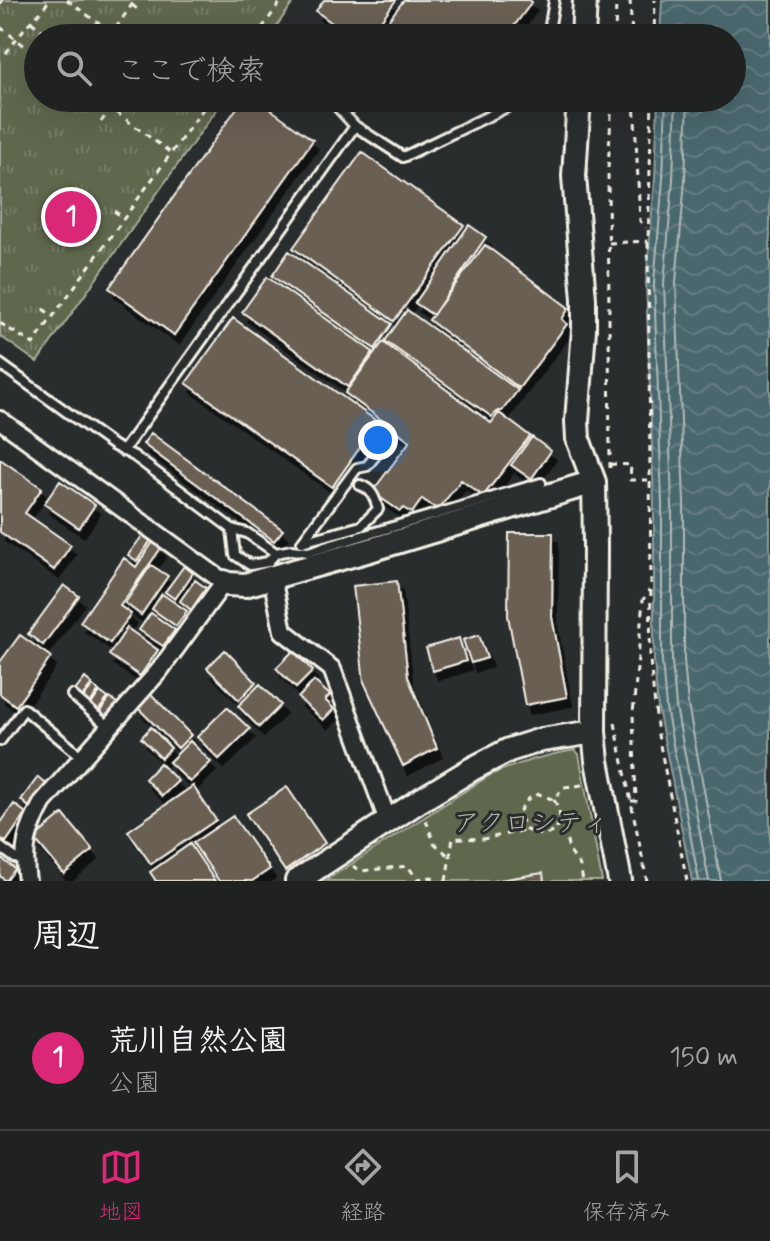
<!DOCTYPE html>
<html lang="ja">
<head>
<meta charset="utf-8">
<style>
	:root { --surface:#202222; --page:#2d2f2f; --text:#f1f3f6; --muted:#a2a4a5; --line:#3d3f40; --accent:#db2777 }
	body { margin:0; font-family:Mynerve,"Klee One",sans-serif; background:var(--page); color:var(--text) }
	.you { position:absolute; left:378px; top:440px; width:28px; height:28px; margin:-20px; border:6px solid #fff; border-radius:50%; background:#1a73e8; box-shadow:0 0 0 12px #1a73e833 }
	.badge { display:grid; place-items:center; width:52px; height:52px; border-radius:50%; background:var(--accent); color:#fff; font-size:26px; font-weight:700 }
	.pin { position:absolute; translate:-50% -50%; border:4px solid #fff; box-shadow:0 2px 8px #0006 }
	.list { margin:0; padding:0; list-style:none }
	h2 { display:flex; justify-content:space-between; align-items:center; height:104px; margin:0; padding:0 32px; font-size:34px }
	h2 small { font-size:26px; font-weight:400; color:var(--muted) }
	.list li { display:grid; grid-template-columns:52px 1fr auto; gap:24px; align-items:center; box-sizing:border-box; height:144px; padding:0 32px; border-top:2px solid var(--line) }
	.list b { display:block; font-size:30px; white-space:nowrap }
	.list p { margin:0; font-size:26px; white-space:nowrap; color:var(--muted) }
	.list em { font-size:26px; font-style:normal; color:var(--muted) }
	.icon { flex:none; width:44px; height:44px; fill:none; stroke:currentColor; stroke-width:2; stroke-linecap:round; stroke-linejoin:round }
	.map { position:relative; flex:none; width:770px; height:881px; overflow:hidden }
	.search { position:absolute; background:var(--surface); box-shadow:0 8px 32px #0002; left:24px; right:24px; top:24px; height:88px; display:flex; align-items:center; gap:20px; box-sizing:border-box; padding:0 28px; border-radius:44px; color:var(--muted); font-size:30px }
	.sheet { height:248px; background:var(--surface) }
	nav { display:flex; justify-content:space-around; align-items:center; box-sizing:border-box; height:112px; border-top:2px solid var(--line); background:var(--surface); font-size:22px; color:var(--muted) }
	nav a { display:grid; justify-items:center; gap:4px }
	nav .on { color:var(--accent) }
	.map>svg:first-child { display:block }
</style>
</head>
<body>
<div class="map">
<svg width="770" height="881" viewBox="0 0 770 881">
	<defs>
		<pattern id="park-tufts" width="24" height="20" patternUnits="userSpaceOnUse" patternTransform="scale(2)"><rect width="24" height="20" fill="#5f684e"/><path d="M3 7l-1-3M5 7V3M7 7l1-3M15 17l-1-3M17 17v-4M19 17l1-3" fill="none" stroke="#777e68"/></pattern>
		<pattern id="water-waves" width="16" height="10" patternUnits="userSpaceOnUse" patternTransform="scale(2)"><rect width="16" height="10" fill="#4a676d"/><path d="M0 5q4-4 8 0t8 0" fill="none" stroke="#657d82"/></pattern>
		<filter id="shadow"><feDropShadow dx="5" dy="9" stdDeviation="0" flood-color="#0009"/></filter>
	</defs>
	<rect width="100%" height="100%" fill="#2a2d2e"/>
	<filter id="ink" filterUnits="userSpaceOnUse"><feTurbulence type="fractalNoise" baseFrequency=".0125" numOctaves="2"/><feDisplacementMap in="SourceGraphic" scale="16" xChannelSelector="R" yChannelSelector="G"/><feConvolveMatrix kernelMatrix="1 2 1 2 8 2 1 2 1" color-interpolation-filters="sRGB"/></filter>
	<g filter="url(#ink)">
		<path fill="#5f684e" stroke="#aaac9b" stroke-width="2" d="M575 750 579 754 602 881H325L490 775C518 763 545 755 575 750Z"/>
		<path fill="url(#park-tufts)" stroke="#aaac9b" stroke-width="2" d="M0 0H295L268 38H38V98H225L37 362 0 336Z"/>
		<path fill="url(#water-waves)" stroke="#8e9e9e" stroke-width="2" d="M662 0H770V881H692L658 709 654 661V504L646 282 655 179 658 98H732V38H660Z"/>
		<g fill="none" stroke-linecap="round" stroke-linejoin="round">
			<path stroke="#b0bab7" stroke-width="2" d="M666 98 663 179 654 283 662 504V661L666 708 699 881
				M676 98 673 180 664 283 672 504V661L676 707 709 881
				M688 98 685 180 676 283 684 504V660L688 705 721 881"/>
		</g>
		<path fill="#6b5e52" stroke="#f4f1e8" stroke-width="2" filter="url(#shadow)" d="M324 0H396L368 38H352L316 11Z
			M404 0H529L532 2 505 38H411L388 21Z
			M244 98H255L313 140 174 335 109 288Z
			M362 152 464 225 394 321 293 248Z
			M469 225 486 237 433 315 415 303Z
			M485 245 569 308 562 319 567 324 519 388 429 320Z
			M289 251 392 324 375 349 272 276Z
			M267 277 373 352 348 387 242 312Z
			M407 310 518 390 502 411H498L492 417 385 341Z
			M233 318 378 422 332 487 186 383Z
			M383 342 491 423 499 413 530 436 483 496 461 480 438 510 422 499 412 513 403 508 400 511 372 492 410 441 345 393Z
			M151 433 283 530 274 541 143 444Z
			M532 437 551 451 531 479 511 465Z
			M0 459 42 488 25 513 71 545 54 570 0 532Z
			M60 481 95 505 79 528 44 504Z
			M509 533H553L552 617 567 697 525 705 508 616Z
			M143 535 151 540 137 561 128 555Z
			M153 542 161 548 120 606 131 614 110 643 80 622 124 558 136 567Z
			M151 565 168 576 141 615 125 603Z
			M184 566 193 573 175 599 165 592Z
			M195 580 206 588 191 610 180 601Z
			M397 581 408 677 437 748 403 766 364 682 353 586Z
			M64 585 79 596 43 645 28 634Z
			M162 594 187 611 176 626 152 609Z
			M151 613 175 630 163 646 139 630Z
			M127 628 158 650 140 676 109 655Z
			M20 635 51 657 16 706 0 694V662Z
			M479 635 487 658 471 663 463 640Z
			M459 638 466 661 433 671 426 648Z
			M225 650 256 682 239 700 207 668Z
			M293 651 313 671 296 688 276 668Z
			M85 678 92 684 82 697 74 692Z
			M314 681 330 695 325 700 334 709 323 720 298 698Z
			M260 684 281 705 259 727 238 706Z
			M93 686 99 691 89 704 82 699Z
			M100 692 108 698 97 712 90 706Z
			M150 693 191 735 178 748 137 707Z
			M110 698 118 704 107 719 99 713Z
			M227 707 250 729 219 759 197 737Z
			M151 727 171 748 161 758 141 738Z
			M190 741 211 762 190 782 169 762Z
			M160 763 178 781 162 796 145 779Z
			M38 777 46 784 29 807 21 800Z
			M193 786 216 820 151 864 128 831Z
			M287 787 325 843 285 871 246 814Z
			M14 804 26 813 6 842 0 838V824Z
			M63 814 93 850 64 874 34 838Z
			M233 816 270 869 252 881H219L193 843Z
			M190 844 215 881H156L150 872Z
			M1 858 15 869 6 881 0 876Z
			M543 873 544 881H493Z"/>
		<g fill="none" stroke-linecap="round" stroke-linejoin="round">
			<g stroke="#f4f1e8" stroke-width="14">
				<path id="lane" d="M548 38 554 0
					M329 98 355 126
					M0 364 114 446 134 456 232 529 247 533 276 553 268 562 250 565 235 555 232 529
					M123 451 355 126 403 157 526 98
					M302 542 357 468 367 466 390 437
					M302 542 361 526 378 509C375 498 372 489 360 485
					M276 553 291 550 308 552 541 483
					M72 695 110 728
					M0 741 24 709 82 757
					M0 847 15 858 24 860"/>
			</g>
			<g stroke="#f4f1e8" stroke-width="22">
				<path id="street" d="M0 420 224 582 159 671 43 802C27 831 22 848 27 881
					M272 577 283 631 332 669 388 821"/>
			</g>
			<g stroke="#f4f1e8" stroke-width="28">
				<path id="secondary" d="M583 38 585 0
					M579 98 574 176 584 299V329L577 421 578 439 594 482 595 544 594 732 597 761 620 881
					M224 582 228 584 245 585 370 550 594 482
					M297 881 419 801 472 769 509 750 541 740 594 732"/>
			</g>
			<path stroke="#f4f1e8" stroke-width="3" stroke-dasharray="6 6" stroke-linecap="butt" d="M67 0 112 33
				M630 0 632 38
				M0 4 3 0
				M132 5 141 12
				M31 22 53 38
				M0 27 38 56
				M90 38 112 33
				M109 38 135 0
				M255 38 282 0
				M615 38 616 0
				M654 38 655 0
				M6 53 27 25 42 11 49 0
				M97 98 171 153
				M634 98 640 221 646 228
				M652 98 648 241 651 586 650 660 658 735 687 881
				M101 122 111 108
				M114 211 124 218
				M609 243 648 241
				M43 309 53 316
				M0 323 33 344 211 98
				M610 464 631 465 630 480H650
				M610 468 608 169 612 98
				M615 723 647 881
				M554 800C561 811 561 818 556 830L544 836 526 830 519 812 528 799 539 794 554 800 564 787 582 785
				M631 801H636L633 714 643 600 649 590
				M560 818 570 852 580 866 583 881
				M426 820 434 843 449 856
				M353 866 360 871 408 866 417 879 432 877 433 881
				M446 881 453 838 483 839 526 830"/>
			<use href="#lane" stroke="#2a2d2e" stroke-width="8"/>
			<use href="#street" stroke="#2a2d2e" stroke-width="16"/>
			<use href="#secondary" stroke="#2a2d2e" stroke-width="22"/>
		</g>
	</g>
	<g text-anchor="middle" stroke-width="6" stroke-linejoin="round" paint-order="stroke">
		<g font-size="26" fill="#b1b3a3" stroke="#2a2d2e">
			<text x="531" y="831">アクロシティ</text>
		</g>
	</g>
</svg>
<div class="you"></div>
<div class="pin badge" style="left:71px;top:217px">1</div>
<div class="search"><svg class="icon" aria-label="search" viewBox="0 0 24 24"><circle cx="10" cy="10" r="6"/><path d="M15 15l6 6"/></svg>ここで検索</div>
</div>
<section class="sheet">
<h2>周辺<small></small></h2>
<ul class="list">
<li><span class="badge">1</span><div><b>荒川自然公園</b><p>公園</p></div><em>150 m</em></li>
</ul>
</section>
<nav>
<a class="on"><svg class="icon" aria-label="map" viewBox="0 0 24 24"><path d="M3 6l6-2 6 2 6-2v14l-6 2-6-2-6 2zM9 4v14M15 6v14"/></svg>地図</a>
<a><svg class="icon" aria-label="directions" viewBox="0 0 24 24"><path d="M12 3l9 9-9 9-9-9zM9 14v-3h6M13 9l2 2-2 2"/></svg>経路</a>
<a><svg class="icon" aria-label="saved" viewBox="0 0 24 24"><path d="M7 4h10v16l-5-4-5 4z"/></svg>保存済み</a>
</nav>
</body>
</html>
